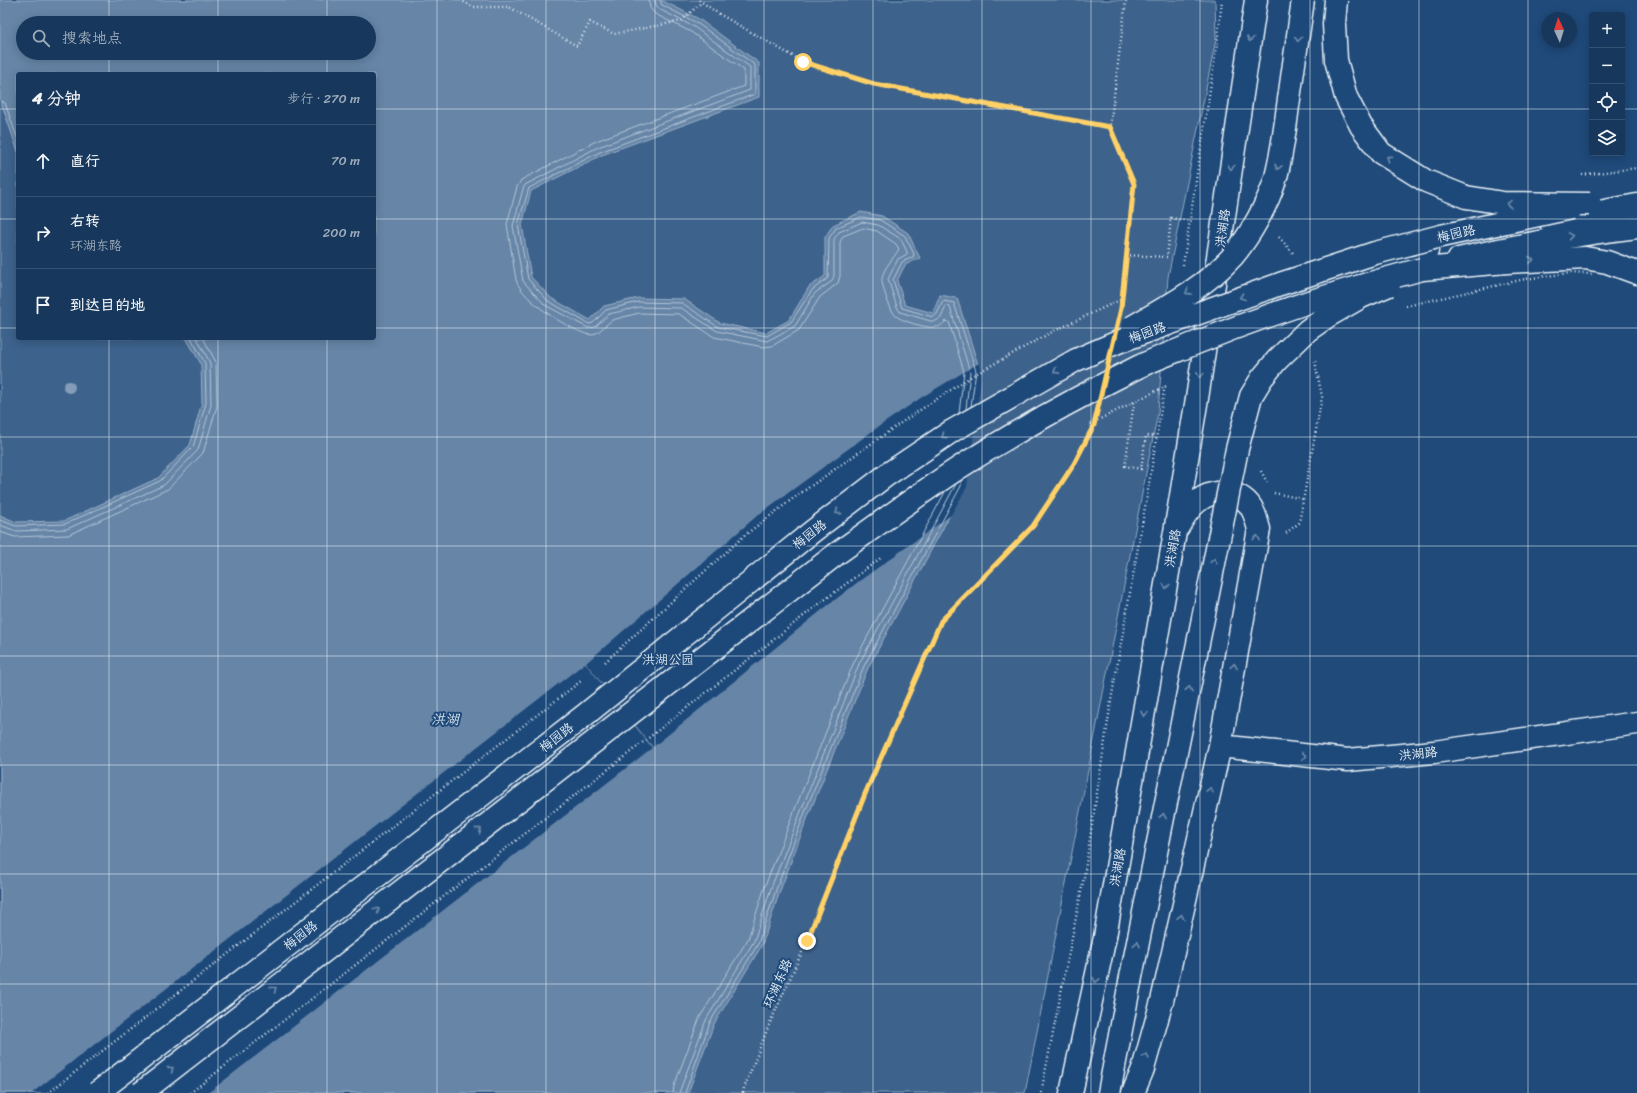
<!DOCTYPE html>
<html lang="zh">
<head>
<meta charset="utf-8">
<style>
	:root { --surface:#17385c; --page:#244365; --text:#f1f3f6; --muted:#9eacbb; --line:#365272 }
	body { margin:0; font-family:Sriracha,"LXGW WenKai TC",sans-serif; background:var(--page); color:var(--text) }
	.controls { position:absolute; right:12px; top:12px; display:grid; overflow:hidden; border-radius:4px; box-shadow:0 2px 10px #0003 }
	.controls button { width:36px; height:36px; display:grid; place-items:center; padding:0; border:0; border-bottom:1px solid var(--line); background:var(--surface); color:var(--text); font:20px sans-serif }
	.compass { position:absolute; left:1541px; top:12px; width:36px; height:36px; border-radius:50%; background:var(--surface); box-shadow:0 2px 10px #0003; rotate:356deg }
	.stop { position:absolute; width:12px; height:12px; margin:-9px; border:3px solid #ffd166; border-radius:50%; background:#fff }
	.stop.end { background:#ffd166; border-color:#fff; box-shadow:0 1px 4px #0008 }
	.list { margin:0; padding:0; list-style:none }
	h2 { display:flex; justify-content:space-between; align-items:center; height:52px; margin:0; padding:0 16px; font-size:17px }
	h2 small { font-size:13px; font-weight:400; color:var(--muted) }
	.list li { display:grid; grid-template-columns:26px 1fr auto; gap:12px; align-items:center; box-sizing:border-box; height:72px; padding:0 16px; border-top:1px solid var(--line) }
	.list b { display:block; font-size:15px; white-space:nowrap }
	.list p { margin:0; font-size:13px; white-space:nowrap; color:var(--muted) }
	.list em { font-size:13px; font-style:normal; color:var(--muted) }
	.icon { flex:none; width:22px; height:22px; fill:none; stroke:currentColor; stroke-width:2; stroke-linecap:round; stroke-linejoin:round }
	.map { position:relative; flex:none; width:1637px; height:1093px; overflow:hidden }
	.search { position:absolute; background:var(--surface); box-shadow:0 2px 10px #0003; left:16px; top:16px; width:360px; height:44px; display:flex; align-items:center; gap:10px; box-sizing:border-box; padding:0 14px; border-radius:22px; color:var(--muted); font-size:15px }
	.panel { position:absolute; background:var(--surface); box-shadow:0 2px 10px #0003; left:16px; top:72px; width:360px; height:268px; border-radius:4px }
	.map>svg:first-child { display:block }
</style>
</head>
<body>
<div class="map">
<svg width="1637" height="1093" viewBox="0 0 1637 1093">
	<rect width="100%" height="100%" fill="#1f4a7a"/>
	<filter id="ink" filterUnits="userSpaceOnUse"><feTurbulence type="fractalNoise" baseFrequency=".025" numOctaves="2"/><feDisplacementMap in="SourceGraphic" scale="8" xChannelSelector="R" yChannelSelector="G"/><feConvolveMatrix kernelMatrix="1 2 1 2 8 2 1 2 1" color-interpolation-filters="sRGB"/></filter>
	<g filter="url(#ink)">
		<path fill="#3c628c" stroke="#92aac2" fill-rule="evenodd" d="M0 0H1215L1216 39 1168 277 1158 412 1025 1093H0ZM23 23H369V53H23ZM18 74H374V338H18Z"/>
		<path fill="#6685a7" stroke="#9ab0c7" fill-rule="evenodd" d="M0 0H661L699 19 759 63V97L602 155 531 191 522 225 531 277 551 298 590 320 604 306 638 298 684 299 720 323 766 333 789 320 809 287 825 276V237L833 225 861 212 882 216 908 233 920 258 905 265 897 281 905 305 933 313 940 295 957 298 980 371 965 487 868 668 809 814 780 891 762 945 714 1024 688 1093H0V515L16 522 64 521 158 478 190 445 202 402 201 364 186 338H374V74H18V152L0 99ZM23 23H369V53H23Z"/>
		<path fill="#1f4a7a" d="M979 363 982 371 967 487 951 515 858 582 822 610 653 747 586 663 758 515 878 427 922 397Z
			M585 663 652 748 208 1093H32Z"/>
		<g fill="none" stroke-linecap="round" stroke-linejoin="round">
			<path stroke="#b4c6d8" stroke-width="1" d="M649 0 650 8 655 14 691 32 744 70V86L596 141 521 180 517 187 507 224 516 280C523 301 566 327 586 334L592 335 598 332 612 320 639 313 679 314 714 337 763 347 772 346 799 330 820 297 838 283 840 276V242L843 236 863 228 877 231 896 244 899 249C894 258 884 267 882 278 881 285 890 310 895 315 900 321 929 329 936 327 940 327 943 324 946 321L949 322 964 372 959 413
				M655 0 656 5 659 9 694 27 750 67V90L598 147 525 185 523 189 513 226 523 281 545 305 588 328 595 327 609 314 639 307 681 308 717 331 767 341 795 326 815 293 831 282 834 276V239L839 232 862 222 878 225 901 239 907 252V254L898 259 888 279 897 307 900 312 934 322 941 318 946 306 950 307 970 372 966 409
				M660 0 662 5 697 23 755 65V94L600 152 529 188 518 225 528 279 548 301 589 324 593 323 606 310 638 302 682 303 718 327 767 336 791 322 812 290 828 278 829 238 836 228 861 217 880 220 905 236 914 254 913 257 902 262 893 280 902 308 933 317 937 314 943 301 954 303 976 371 971 406
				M0 100 5 103 18 140
				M0 520 16 526 65 524 160 481 193 447 206 403 205 363 191 338
				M0 525 16 531 67 529 164 485 198 450 211 405 210 363 197 338
				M0 532 15 537 68 535 168 489 203 453 217 406 216 362 203 338
				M673 1093 674 1086 700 1017 748 939 765 886 795 809 854 662 945 492
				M679 1093 706 1020 754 941 771 888 801 811 859 664 956 484
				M685 1093 710 1022 758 944 776 890 805 812 864 666 961 486V481"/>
			<g stroke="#e8f1f8" stroke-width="25">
				<path id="minor" d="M1178 527C1183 518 1188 509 1197 502 1214 487 1244 490 1253 511 1256 517 1257 523 1259 529L1220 746
					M1071 1093 1105 937 1175 532 1198 392 1256 0
					M1109 1093 1130 982
					M1133 1093 1143 1069 1162 1001 1220 746 1348 760 1434 752 1637 723"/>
			</g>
			<g stroke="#e8f1f8" stroke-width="25">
				<path id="major" d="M1459 259C1518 245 1577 234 1637 227"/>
			</g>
			<g stroke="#e8f1f8" stroke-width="25">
				<path id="highway" d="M1550 221 1637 205
					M1422 269 1507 262 1585 258 1607 262 1637 273
					M1227 324C1242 315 1257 306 1273 299 1322 277 1375 265 1427 251"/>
			</g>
			<path stroke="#e8f1f8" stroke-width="2.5" stroke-dasharray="1 3" stroke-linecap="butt" d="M460 0 473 7H509L577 46 590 22 614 34 681 21 702 2
				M699 0 716 12 803 62 874 84 1110 127
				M1582 175 1637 168
				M1279 237 1293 253
				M1126 255 1167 257 1171 218 1190 221
				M1183 265 1217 44 1222 0
				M1121 303 1134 184 1110 127 1126 0
				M1134 402 1125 466 1141 469 1146 436H1156
				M1261 471 1267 482
				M1274 493 1303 499
				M1286 533 1299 523 1322 397 1315 361
				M743 1093 744 1088 769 1025 807 941 865 794 941 621 1033 526 1074 464 1094 425 1095 419
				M1041 1093 1084 877 1112 695 1148 490 1165 384"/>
			<use href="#minor" stroke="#1f4a7a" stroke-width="22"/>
			<use href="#major" stroke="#1f4a7a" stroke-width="22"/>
			<use href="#highway" stroke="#1f4a7a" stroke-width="22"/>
			<g stroke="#e8f1f8" stroke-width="25" stroke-linecap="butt">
				<path id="minor-bridge" d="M1130 982 1237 449 1251 396 1262 378 1277 360 1308 330 1328 316 1361 297 1389 285"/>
			</g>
			<g stroke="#e8f1f8" stroke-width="25" stroke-linecap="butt">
				<path id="major-bridge" d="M1132 327C1166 307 1205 287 1232 257 1250 236 1268 204 1276 177 1282 154 1285 129 1288 106 1293 70 1298 35 1303 0
					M97 1093 585 715 813 531 888 474 952 431 1076 360 1118 342 1280 284 1375 253 1441 236 1571 208
					M141 1093 835 555C879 524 922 491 968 462 1023 427 1080 396 1138 367 1157 358 1177 351 1196 343 1270 313 1345 289 1422 269"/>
			</g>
			<g stroke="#e8f1f8" stroke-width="25" stroke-linecap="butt">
				<path id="highway-bridge" d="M1336 0 1334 24 1336 60 1346 97 1361 126 1381 153 1426 181 1466 197 1503 203 1590 204"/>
			</g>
			<path stroke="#e8f1f8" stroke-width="2.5" stroke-dasharray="1 3" stroke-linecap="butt" d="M1406 306 1525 279 1570 273 1592 274
				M1090 424 1166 386
				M605 662 745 535 791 500 855 455 908 418 972 376 1052 332 1122 299
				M48 1093 581 681
				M190 1093 651 736 815 607 882 557"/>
			<use href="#minor-bridge" stroke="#1f4a7a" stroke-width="22"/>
			<use href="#major-bridge" stroke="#1f4a7a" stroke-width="22"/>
			<use href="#highway-bridge" stroke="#1f4a7a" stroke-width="22"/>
		</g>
		<circle fill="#849eb9" cx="69" cy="387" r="6"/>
		<defs><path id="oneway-chevron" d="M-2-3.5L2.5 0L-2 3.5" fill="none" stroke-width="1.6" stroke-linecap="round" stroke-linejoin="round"/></defs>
		<g stroke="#6f8dac">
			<use href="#oneway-chevron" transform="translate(1250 39) rotate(98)"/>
			<use href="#oneway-chevron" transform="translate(1298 39) rotate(98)"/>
			<use href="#oneway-chevron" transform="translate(1389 158) rotate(-146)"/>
			<use href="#oneway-chevron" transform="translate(1231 167) rotate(98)"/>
			<use href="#oneway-chevron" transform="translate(1278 167) rotate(102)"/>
			<use href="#oneway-chevron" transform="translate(1509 204) rotate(-177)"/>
			<use href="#oneway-chevron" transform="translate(1570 236) rotate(-10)"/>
			<use href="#oneway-chevron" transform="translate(1531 260) rotate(-3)"/>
			<use href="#oneway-chevron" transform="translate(1188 292) rotate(147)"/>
			<use href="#oneway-chevron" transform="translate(1242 297) rotate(160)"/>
			<use href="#oneway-chevron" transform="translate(1056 371) rotate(151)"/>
			<use href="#oneway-chevron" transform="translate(1200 375) rotate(98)"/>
			<use href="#oneway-chevron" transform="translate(944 436) rotate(146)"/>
			<use href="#oneway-chevron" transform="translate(838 512) rotate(143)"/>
			<use href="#oneway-chevron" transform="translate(1257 538) rotate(-80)"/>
			<use href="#oneway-chevron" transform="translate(1214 561) rotate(-79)"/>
			<use href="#oneway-chevron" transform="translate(1166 586) rotate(100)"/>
			<use href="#oneway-chevron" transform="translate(1234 666) rotate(-80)"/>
			<use href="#oneway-chevron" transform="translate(1189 689) rotate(-79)"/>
			<use href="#oneway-chevron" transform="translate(1144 714) rotate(100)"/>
			<use href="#oneway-chevron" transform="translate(1304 756) rotate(5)"/>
			<use href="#oneway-chevron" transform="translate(1210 790) rotate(-77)"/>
			<use href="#oneway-chevron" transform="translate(1163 816) rotate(-79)"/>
			<use href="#oneway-chevron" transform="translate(479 830) rotate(-38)"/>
			<use href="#oneway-chevron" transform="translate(377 910) rotate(-38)"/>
			<use href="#oneway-chevron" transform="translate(1181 917) rotate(-77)"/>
			<use href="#oneway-chevron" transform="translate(1137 944) rotate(-79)"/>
			<use href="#oneway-chevron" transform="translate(1096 980) rotate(102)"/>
			<use href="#oneway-chevron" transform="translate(274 989) rotate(-38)"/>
			<use href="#oneway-chevron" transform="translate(1146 1056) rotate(-74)"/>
			<use href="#oneway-chevron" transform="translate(171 1069) rotate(-38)"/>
		</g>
	</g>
	<g fill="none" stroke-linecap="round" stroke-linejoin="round" filter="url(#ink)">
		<path stroke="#ffd166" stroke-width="5" d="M803 62 874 84 1110 127 1134 184 1121 308 1094 425 1074 464 1033 526 941 621 865 794 807 941"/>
	</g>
	<path fill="none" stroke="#e8f1f8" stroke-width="1" stroke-opacity="0.55" d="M109 0V23M218 0V23M327 0V23M437 0V1093M546 0V1093M655 0V1093M764 0V1093M873 0V1093M982 0V1093M1091 0V1093M1200 0V1093M1310 0V1093M1419 0V1093M1528 0V1093M109 53V74M218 53V74M327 53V74M0 109H18M374 109H1592M1622 109H1637M0 219H18M374 219H1637M0 328H18M374 328H1637M109 338V1093M218 338V1093M327 338V1093M0 437H1637M0 546H1637M0 656H1637M0 765H1637M0 874H1637M0 984H1637"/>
	<g text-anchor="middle" stroke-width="4" stroke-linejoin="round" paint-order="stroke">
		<g font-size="13" fill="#e8f1f8" stroke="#1f4a7a">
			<text transform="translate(1222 228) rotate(-82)" y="5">洪湖路</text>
			<text transform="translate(1456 233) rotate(-13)" y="5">梅园路</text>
			<text transform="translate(1147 332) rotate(-20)" y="5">梅园路</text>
			<text transform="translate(809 534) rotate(-38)" y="5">梅园路</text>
			<text transform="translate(1172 548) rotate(-80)" y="5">洪湖路</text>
			<text transform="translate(556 737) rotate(-38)" y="5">梅园路</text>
			<text transform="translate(1418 753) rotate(-6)" y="5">洪湖路</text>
			<text transform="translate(1117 867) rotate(-80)" y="5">洪湖路</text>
			<text transform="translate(300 935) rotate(-38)" y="5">梅园路</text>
			<text transform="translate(777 983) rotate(-66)" y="5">环湖东路</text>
		</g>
		<g font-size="13" fill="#d7e3ed" stroke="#1f4a7a">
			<text x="668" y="664">洪湖公园</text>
		</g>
		<g font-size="14" font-style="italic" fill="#d4e1ec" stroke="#1f4a7a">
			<text x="445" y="724">洪湖</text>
		</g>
	</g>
</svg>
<div class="controls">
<button>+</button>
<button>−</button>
<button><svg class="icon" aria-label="locate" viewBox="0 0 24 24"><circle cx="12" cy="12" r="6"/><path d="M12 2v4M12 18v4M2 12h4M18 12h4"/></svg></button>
<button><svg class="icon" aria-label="layers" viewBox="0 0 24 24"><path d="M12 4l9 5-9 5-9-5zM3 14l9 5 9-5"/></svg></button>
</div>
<svg class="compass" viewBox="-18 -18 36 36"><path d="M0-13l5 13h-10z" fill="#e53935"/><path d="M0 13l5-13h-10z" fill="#9eacbb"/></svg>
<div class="stop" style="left:803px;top:62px"></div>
<div class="stop end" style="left:807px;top:941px"></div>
<div class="search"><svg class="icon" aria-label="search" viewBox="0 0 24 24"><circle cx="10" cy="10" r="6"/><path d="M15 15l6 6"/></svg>搜索地点</div>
<section class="panel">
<h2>4 分钟<small>步行 · 270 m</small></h2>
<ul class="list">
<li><svg class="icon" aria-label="ahead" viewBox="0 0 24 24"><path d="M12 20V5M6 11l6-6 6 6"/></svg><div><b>直行</b></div><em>70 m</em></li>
<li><svg class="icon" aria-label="right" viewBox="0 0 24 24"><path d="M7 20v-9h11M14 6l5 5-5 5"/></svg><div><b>右转</b><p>环湖东路</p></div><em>200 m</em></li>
<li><svg class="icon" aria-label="arrive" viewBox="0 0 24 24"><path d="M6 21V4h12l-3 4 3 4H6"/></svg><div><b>到达目的地</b></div></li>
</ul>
</section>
</div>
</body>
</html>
